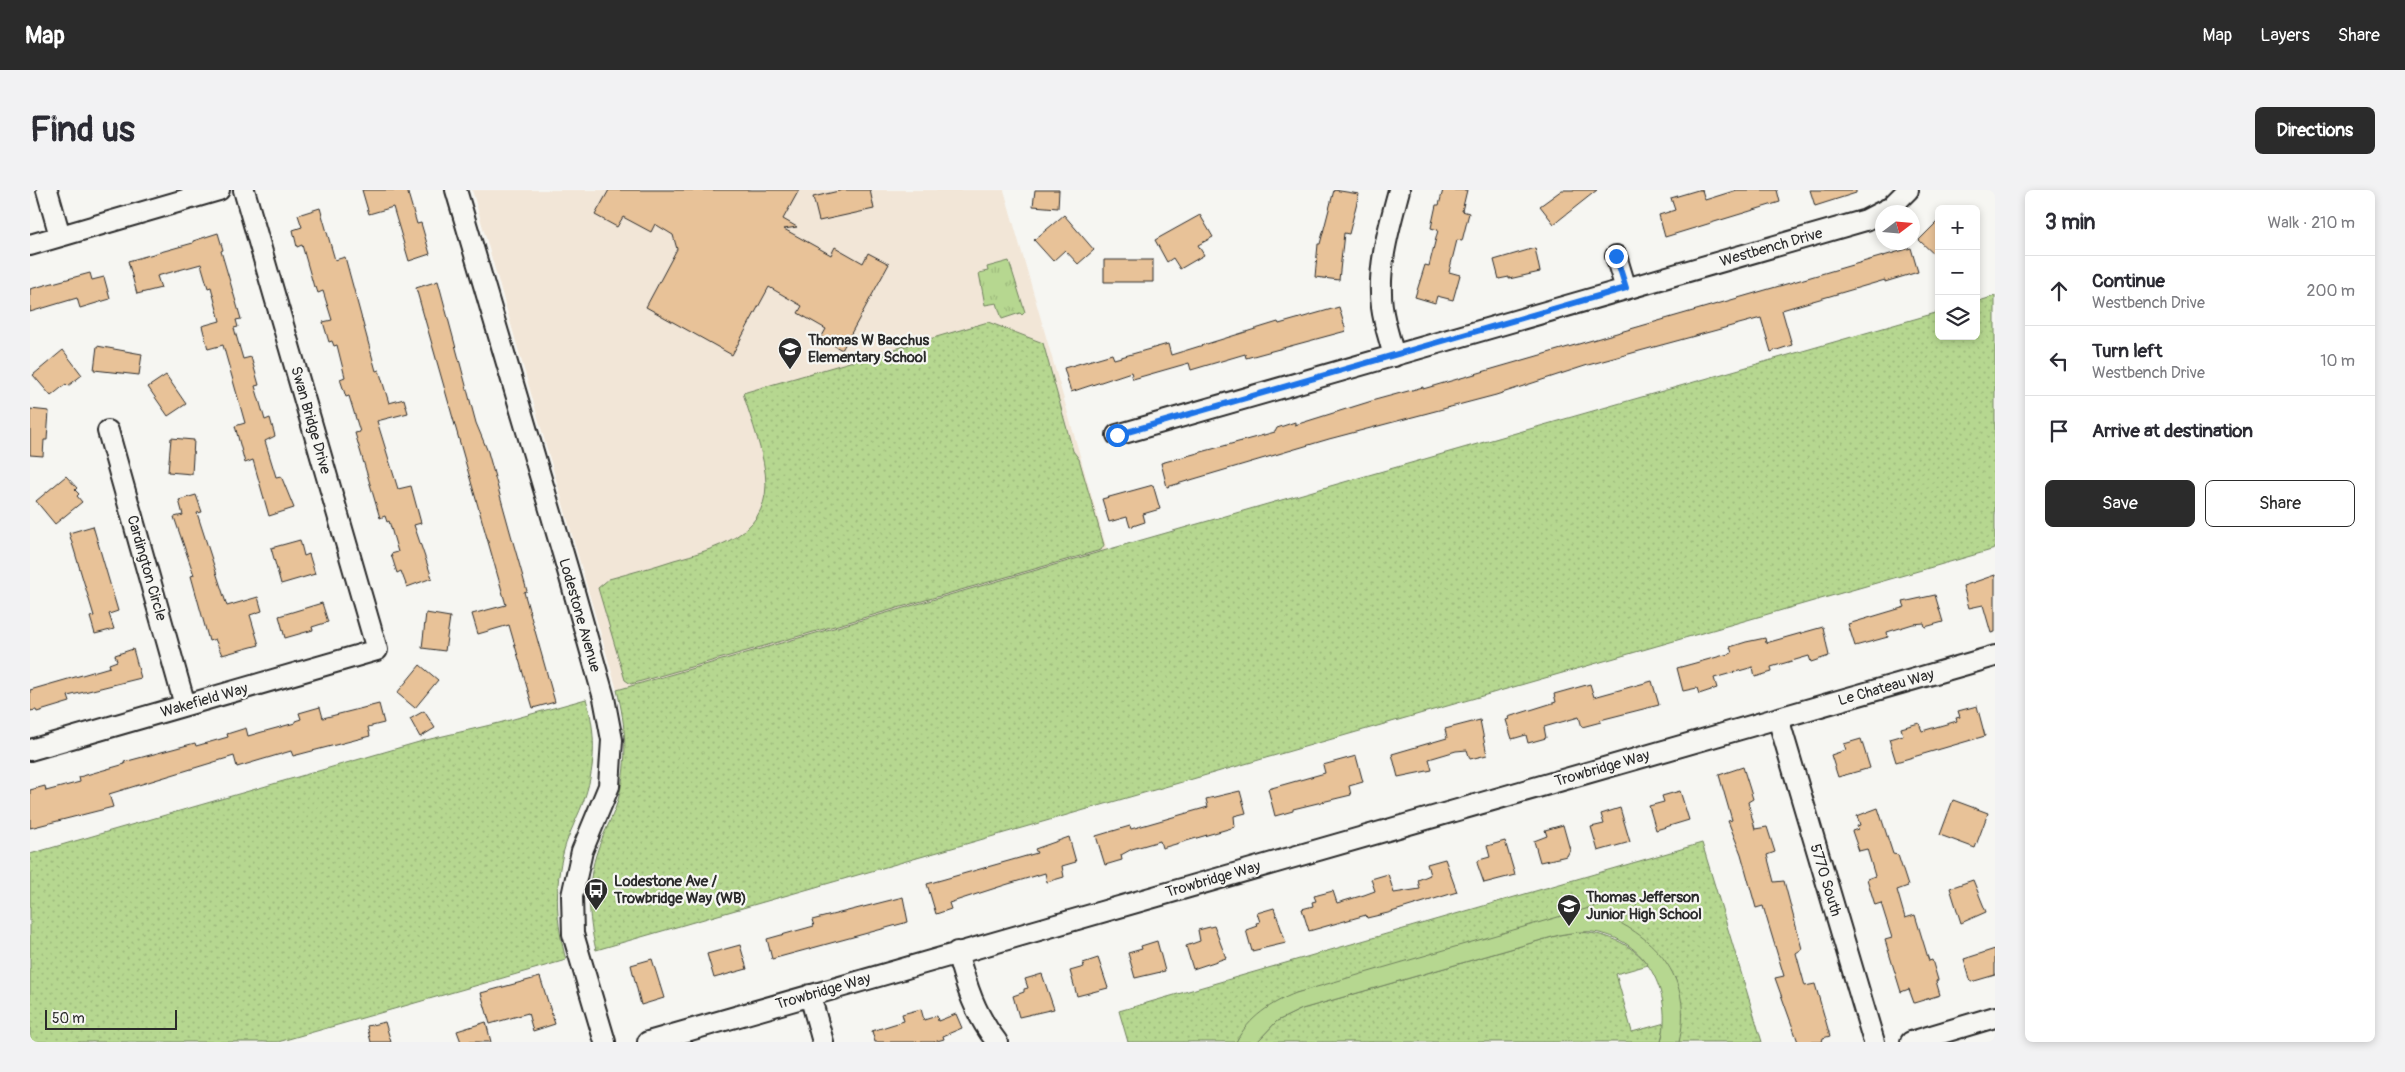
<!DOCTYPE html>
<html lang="en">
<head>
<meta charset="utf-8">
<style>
	:root { --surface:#fff; --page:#f2f2f3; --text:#2b2b33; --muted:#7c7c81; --line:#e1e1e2; --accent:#2b2b2b }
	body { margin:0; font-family:Pangolin,sans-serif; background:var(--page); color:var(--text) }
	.controls { position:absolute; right:15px; top:15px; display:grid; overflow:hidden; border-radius:8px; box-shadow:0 2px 8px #0003 }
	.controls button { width:45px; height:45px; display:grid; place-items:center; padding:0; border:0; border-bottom:1px solid var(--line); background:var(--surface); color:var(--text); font:25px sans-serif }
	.compass { position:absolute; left:1845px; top:15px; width:45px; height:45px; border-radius:50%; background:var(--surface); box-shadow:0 2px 8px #0003; rotate:74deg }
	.scale { position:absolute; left:15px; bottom:12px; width:132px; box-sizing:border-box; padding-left:5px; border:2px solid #2b2b2b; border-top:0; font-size:14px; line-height:18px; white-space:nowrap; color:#2b2b2b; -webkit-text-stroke:4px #f6f6f2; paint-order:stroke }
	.stop { position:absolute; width:15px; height:15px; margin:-11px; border:4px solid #1a73e8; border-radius:50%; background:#fff }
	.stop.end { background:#1a73e8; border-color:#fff; box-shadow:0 1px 5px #0008 }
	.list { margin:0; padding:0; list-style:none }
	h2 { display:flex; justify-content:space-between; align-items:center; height:65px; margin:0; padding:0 20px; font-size:21px }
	h2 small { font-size:16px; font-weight:400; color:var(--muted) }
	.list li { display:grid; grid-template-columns:32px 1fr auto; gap:15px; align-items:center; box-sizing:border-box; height:70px; padding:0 20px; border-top:1px solid var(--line) }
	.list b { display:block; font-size:19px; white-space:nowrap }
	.list p { margin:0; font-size:16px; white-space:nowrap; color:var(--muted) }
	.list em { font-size:16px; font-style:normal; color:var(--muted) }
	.actions { display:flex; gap:10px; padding:15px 20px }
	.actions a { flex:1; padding:11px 0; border:1px solid var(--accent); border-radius:8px; text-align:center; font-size:18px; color:var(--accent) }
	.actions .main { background:var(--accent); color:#fff }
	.icon { flex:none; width:28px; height:28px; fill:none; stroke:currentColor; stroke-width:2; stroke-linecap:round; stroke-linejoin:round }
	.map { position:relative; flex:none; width:1965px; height:852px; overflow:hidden; border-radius:8px }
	header { display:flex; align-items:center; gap:30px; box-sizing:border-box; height:70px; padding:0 25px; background:var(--accent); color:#fff }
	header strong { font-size:24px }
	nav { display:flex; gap:28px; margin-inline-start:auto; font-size:18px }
	.intro { display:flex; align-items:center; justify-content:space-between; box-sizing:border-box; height:120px; padding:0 30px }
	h1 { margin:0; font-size:35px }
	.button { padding:12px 22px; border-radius:8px; background:var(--accent); color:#fff; font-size:18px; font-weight:700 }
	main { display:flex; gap:30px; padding:0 30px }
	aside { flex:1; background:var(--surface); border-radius:8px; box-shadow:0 2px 8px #0003 }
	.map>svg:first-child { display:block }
</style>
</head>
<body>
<header>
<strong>Map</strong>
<nav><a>Map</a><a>Layers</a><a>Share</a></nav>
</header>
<div class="intro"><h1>Find us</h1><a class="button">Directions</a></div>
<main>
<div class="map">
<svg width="1965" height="852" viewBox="0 0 1965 852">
	<defs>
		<pattern id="grass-dots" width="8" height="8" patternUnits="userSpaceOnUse" patternTransform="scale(1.25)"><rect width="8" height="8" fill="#b6d790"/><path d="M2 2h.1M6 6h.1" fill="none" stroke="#9db97c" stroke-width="1.8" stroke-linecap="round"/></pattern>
		<pattern id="park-tufts" width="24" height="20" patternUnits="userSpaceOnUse" patternTransform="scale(1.25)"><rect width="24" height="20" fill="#b6d790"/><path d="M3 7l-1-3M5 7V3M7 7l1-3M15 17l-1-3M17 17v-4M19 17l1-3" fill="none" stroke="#9db97c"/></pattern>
	</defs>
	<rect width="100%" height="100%" fill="#f6f6f2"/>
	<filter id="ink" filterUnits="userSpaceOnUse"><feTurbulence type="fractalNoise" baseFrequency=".02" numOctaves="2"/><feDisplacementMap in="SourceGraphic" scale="10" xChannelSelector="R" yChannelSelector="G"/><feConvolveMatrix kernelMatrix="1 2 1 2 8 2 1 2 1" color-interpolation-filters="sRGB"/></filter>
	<g filter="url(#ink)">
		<path fill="#f2e6d7" d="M442 0H974L1077 360 587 500Z"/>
		<path fill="url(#grass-dots)" stroke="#70815e" d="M1965 106V359L566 760C558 727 556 692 568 659 574 641 585 624 589 606 598 569 596 536 587 500L1909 122V146H1946V112Z
			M958 132 1013 153 1043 261 1049 269 1074 355 1071 360 601 494 595 490 568 398 579 389C601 383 623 377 644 370 684 359 735 346 736 295 736 267 721 230 713 203Z
			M556 509C566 541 566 574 555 607 549 625 539 642 534 660 524 697 526 733 536 770L248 852H0V664L396 550 469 533Z
			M1672 653 1732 852H1649L1652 824 1645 787 1583 729 1266 803 1209 847 1206 852H1098L1089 821Z
			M1547 742C1575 743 1600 752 1618 775L1586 784 1602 842 1635 833 1631 852H1227L1247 831 1272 819 1529 745Z"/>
		<path fill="url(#park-tufts)" stroke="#70815e" d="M979 71 995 122 992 125 990 123 972 129 967 113 955 115 949 83 958 81 957 77Z"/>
		<path fill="#b6d790" stroke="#70815e" d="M1604 705 1608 722 1584 730C1633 753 1663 796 1649 852H1631C1644 804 1616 748 1563 742 1552 741 1540 743 1529 745L1272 819 1247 831 1227 852H1206C1219 827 1241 813 1266 803Z"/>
		<path fill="#e8c298" stroke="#2b2b2b" d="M332 0H377L387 34 391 33 400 64 379 71 363 17 339 24Z
			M579 0H769L753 29 767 37 754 39 801 65 805 57 833 73 838 63 859 74 812 160 791 148 796 139 768 123 772 116 739 97 702 165 616 117 647 59 643 45 625 34 621 42 593 27 587 37 565 25Z
			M813 0H840L844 19 789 31 783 7Z
			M1005 0H1029L1028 18 1003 16Z
			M1304 0 1329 4 1319 44 1314 43 1309 90 1285 87 1288 54H1290Z
			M1413 0H1437L1432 21 1439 23 1432 51 1427 50 1419 82 1430 85 1423 110 1407 106 1405 113 1385 107 1395 75 1399 76 1408 40 1401 38 1406 15H1409Z
			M1532 0H1567L1524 34 1510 16Z
			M1668 0H1672L1675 10 1707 0H1747L1750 12 1635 47 1629 25 1645 20 1641 8Z
			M1780 0H1826V3L1785 16Z
			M290 18 305 70 315 67 346 181 349 180 359 213 374 209 378 223 347 231 368 299 381 296 391 333 384 335 402 388 377 397 371 381 367 383 361 364 368 362 359 331 357 332 355 326 350 328 325 243 330 242 319 206 316 207 310 189 315 187 307 155 304 156 302 151 299 152 293 132 302 130 293 101 288 103 286 97H284L272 55 267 57 263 40 272 37 268 25Z
			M1034 25 1064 60 1048 74 1035 60 1023 71 1004 50Z
			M1170 25 1183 47 1168 55 1174 65 1150 79 1143 68 1137 72 1125 50Z
			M1909 30V69L1889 50Z
			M188 43 193 60 191 61 211 129 206 130 208 137 204 138 213 169 221 167 229 195 225 196 235 230 240 228 245 246 235 251 246 287 251 286 264 318 239 326 223 270 215 273 205 236 215 233 193 155 178 159 172 136 190 131 181 97 178 98 171 74 127 86 131 98 107 104 98 71 163 53V51Z
			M1505 58 1510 82 1479 89V87L1469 89 1464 70Z
			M1881 58 1888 82 1855 92V90L1752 120 1762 155 1741 162 1731 128 1558 175 1466 205 1299 249 1137 297 1131 273 1245 242 1247 238 1265 232V235L1345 210 1393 197V199Z
			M1074 70H1123V92H1074Z
			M60 83 62 90 74 87 80 109 50 118 47 108 0 122V99Z
			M408 91 446 233 458 262 481 345 497 401 494 402 525 512 503 518 479 435 448 444 442 424 476 415 386 98Z
			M1309 117 1316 141 1216 168 1215 164 1161 180 1159 173 1103 189 1101 182 1041 202 1034 178 1082 164 1084 169 1138 154 1141 165 1248 132 1249 134Z
			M67 156 112 164 109 185 64 180Z
			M33 160 52 185 38 196 36 194 21 206 3 185Z
			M136 185 156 214 138 226 118 197Z
			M0 219 19 221 17 250H14L13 266 0 265Z
			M141 248 164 250 162 284 138 282Z
			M36 286 47 298 45 300 49 304 47 306 52 312 25 334 6 311Z
			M1123 295 1130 319 1113 324 1115 332 1100 337 1097 327 1079 332 1072 309Z
			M166 305 172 322 167 323 197 416 228 407 232 421 220 425 229 455 192 465 185 449 179 451 161 386 164 385 144 327 153 325 149 310Z
			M63 336 88 421 79 424 84 439 65 444 60 427 64 426 39 343Z
			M270 350 274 366 279 364 285 384 251 394 241 358Z
			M1965 385V442L1961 443 1953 415 1939 418 1933 396Z
			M1905 405 1913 432 1895 437 1894 433 1883 434 1857 442 1858 447 1825 456 1818 434 1875 417 1873 412Z
			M292 413 298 432 282 437 283 440 255 448 249 426Z
			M396 423 420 427 415 461 392 458Z
			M1793 437 1799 466 1781 472 1779 466 1741 477 1742 482 1725 487 1723 477 1684 488 1687 498 1669 504 1667 498 1653 501 1647 478 1702 463 1700 457 1716 452 1735 448 1736 453Z
			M103 459 111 488 38 506 40 512 7 522 6 520 0 521V500L80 477 79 474 87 471 85 465Z
			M390 475 408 490 385 518 367 503Z
			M1622 491 1629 515 1570 530 1571 532 1552 537 1549 527 1514 537 1516 548 1498 553 1496 545 1482 549 1476 530 1479 529 1478 527 1526 512 1524 504 1560 494 1564 507Z
			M349 514 354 533 338 537 340 546 263 566 261 561 207 577 204 566 79 604 83 617 0 638V600L15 596 16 601 50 592 49 587 95 574 94 572 165 553 166 556 198 547 197 544 216 538 218 546 232 542 265 533V531L271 529 269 523 290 517 293 528Z
			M1947 516 1955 546 1866 572 1859 549 1873 545 1871 538 1889 533 1892 541 1927 531 1926 528 1930 527 1928 521Z
			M394 521 405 538 390 547 380 529Z
			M1450 530 1457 565 1440 569 1437 560 1426 561 1399 569 1402 580 1368 587 1362 564 1417 548 1415 539Z
			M1831 549 1840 578 1808 587 1801 565 1816 560 1814 554Z
			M1326 566 1333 592 1319 596 1321 605 1263 619V621L1245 626 1238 599 1295 583 1293 575Z
			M1713 577 1723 609 1718 612 1725 639 1737 637 1745 662 1737 665 1744 692 1754 691 1772 759 1766 763 1775 796 1785 794 1800 846 1793 848 1792 852H1768L1745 788 1754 786 1733 716 1726 718 1711 664 1698 631 1702 630 1689 585Z
			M1210 601 1216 623 1204 626 1205 637 1132 658 1130 651 1102 659 1091 665 1092 670 1075 675 1066 646 1100 636 1101 639 1178 617 1176 609Z
			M1650 601 1659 630 1626 640 1619 616 1634 612 1632 606Z
			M1923 610 1958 623 1945 658 1910 645Z
			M1590 618 1600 652 1568 661 1561 637 1574 634 1571 624Z
			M1848 618 1863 664 1868 665 1878 696 1867 700 1875 728 1885 725 1899 771 1902 770 1908 790 1906 791 1910 805 1884 813 1879 799 1871 802 1855 750 1862 748 1851 713 1845 715 1837 689 1845 686 1837 659 1829 661 1822 641 1828 639 1827 636 1830 635 1827 626Z
			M1533 635 1540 660 1537 666 1510 672 1504 651 1517 646 1515 640Z
			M1039 647 1046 672 1032 676 1034 687 1017 692 1015 683 975 695 919 713 921 719 906 724 897 694 1007 663 1005 659Z
			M1475 651 1485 685 1454 693 1447 673 1449 670 1460 667 1457 656Z
			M1415 669 1427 702 1358 723 1337 728 1336 725 1279 741 1272 719 1283 716 1282 712 1286 711 1284 706 1303 701 1307 713 1334 705 1345 701 1341 689 1358 684 1364 703 1390 699 1388 690 1400 685 1397 674Z
			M1943 690 1956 722 1931 733 1920 698Z
			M873 707 878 732 742 769 737 749 784 736 782 730Z
			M1244 718 1256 753 1222 761 1216 740 1227 736 1226 733 1230 732 1227 723Z
			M1184 736 1196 768 1163 779 1156 756 1170 751 1168 740Z
			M1127 751 1135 781 1105 788 1098 763 1112 759 1111 756Z
			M710 755 717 779 684 788 677 764Z
			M1965 759V785L1941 792 1934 769Z
			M1068 768 1078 798 1047 806 1040 781 1054 777 1053 773Z
			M622 769 634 808 611 815 601 775Z
			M1012 784 1024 819 989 827 983 806 994 802V799L998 798 995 789Z
			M510 787 525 834 503 841 498 823 460 834 451 803Z
			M891 819 894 830 907 826 908 831 926 824 932 838 913 846 914 849 904 852H845L842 841 874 831 872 824Z
			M355 832 361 852H341L337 836Z
			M456 832 461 852H431L427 841Z"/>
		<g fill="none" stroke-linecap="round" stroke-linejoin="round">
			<g stroke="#2b2b2b" stroke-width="24">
				<path id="street" d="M17 0 30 46
					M426 0 539 384 574 508 582 550 579 596 552 661 542 706 543 744 575 852
					M0 55 189 0
					M1586 66 1596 99
					M1364 166C1360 150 1354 134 1352 117 1347 77 1359 38 1369 0
					M78 241 155 515
					M1087 245 1836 30 1861 17 1878 0
					M1748 528 1844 852
					M0 560 347 460 214 0
					M927 762C936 795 945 825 967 852
					M780 805 793 852
					M618 852 1965 466
					M1881 852 1965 827"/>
			</g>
			<use href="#street" stroke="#f6f6f2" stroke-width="20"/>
		</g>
	</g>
	<g fill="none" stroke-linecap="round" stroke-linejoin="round" filter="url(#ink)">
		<path stroke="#1a73e8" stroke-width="6" d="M1087 245 1596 98 1586 66"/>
	</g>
	<defs>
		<g id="school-pin" transform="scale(1.25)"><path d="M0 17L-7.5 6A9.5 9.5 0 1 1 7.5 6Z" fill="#2b2b2b" stroke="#f6f6f2"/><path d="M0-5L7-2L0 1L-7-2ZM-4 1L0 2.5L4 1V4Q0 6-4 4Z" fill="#fff"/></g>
		<g id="bus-pin" transform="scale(1.25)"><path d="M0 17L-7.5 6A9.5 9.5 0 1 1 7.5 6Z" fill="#2b2b2b" stroke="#f6f6f2"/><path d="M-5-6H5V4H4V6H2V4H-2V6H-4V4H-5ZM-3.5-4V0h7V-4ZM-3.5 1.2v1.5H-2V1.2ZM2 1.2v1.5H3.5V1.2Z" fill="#fff"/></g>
	</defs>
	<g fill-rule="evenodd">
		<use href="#school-pin" x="760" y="159"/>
		<use href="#bus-pin" x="566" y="700"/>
		<use href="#school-pin" x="1539" y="716"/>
	</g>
	<g text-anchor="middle" stroke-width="4.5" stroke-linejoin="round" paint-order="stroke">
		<g font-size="15" fill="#2b2b2b" stroke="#f6f6f2">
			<text transform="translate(1741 57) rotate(-16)" y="5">Westbench Drive</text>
			<text transform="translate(281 230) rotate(74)" y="5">Swan Bridge Drive</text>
			<text transform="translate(117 378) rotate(74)" y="5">Cardington Circle</text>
			<text transform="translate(550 425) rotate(74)" y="5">Lodestone Avenue</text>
			<text transform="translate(1856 497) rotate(-16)" y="5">Le Chateau Way</text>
			<text transform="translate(174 510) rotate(-16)" y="5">Wakefield Way</text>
			<text transform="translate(1572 578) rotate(-16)" y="5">Trowbridge Way</text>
			<text transform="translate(1183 689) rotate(-16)" y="5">Trowbridge Way</text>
			<text transform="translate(1796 690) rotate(73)" y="5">5770 South</text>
			<text transform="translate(793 801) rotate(-16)" y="5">Trowbridge Way</text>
		</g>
		<g font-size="15" font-weight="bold" fill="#2b2b2b" stroke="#f6f6f2" text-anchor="start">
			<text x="778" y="155">Thomas W Bacchus<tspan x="778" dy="17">Elementary School</tspan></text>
			<text x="584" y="696">Lodestone Ave /<tspan x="584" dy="17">Trowbridge Way (WB)</tspan></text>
			<text x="1556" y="712">Thomas Jefferson<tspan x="1556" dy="17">Junior High School</tspan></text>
		</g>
	</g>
</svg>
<div class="controls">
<button>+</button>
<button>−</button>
<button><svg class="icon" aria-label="layers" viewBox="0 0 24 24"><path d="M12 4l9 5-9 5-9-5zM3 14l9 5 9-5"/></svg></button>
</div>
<svg class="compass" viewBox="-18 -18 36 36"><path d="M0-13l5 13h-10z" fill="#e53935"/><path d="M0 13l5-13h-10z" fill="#7c7c81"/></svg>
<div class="scale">50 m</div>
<div class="stop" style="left:1087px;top:245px"></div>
<div class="stop end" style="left:1586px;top:66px"></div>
</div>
<aside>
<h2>3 min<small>Walk · 210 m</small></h2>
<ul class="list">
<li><svg class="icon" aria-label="ahead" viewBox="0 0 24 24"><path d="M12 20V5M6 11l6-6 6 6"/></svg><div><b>Continue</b><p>Westbench Drive</p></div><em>200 m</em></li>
<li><svg class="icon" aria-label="left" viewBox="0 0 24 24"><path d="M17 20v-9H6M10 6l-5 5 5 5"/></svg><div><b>Turn left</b><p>Westbench Drive</p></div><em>10 m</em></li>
<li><svg class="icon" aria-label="arrive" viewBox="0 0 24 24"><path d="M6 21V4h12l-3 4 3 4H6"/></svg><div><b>Arrive at destination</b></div></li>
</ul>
<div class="actions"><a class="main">Save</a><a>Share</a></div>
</aside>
</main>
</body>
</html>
